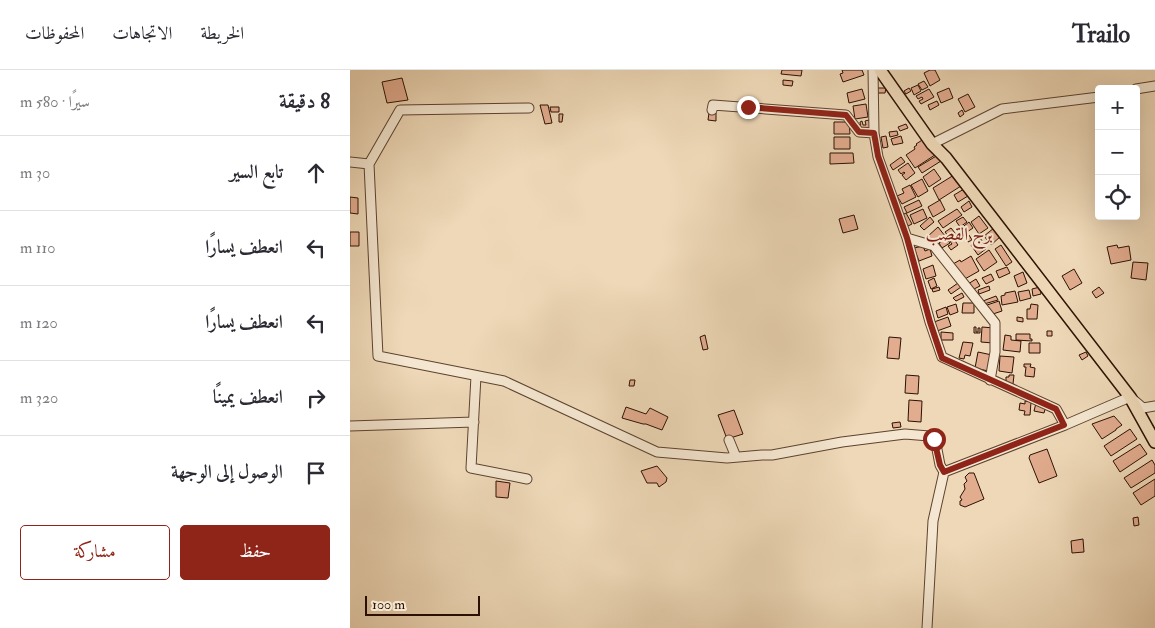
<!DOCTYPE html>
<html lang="ar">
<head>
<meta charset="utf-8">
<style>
	:root { --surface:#fff; --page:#f2f2f3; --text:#2b2b33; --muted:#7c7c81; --line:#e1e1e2; --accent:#8f2418 }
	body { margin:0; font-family:"IM FELL Double Pica",Amiri,serif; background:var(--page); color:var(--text); direction:rtl }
	.controls { position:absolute; right:15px; top:15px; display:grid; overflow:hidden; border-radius:5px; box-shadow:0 5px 20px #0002 }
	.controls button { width:45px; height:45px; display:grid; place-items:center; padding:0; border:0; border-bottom:1px solid var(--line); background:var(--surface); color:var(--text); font:25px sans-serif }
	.scale { position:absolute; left:15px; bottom:12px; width:115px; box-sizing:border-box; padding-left:5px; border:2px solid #2c1102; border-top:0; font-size:14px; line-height:18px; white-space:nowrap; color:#2c1102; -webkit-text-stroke:4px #f4e6d0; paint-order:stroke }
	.stop { position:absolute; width:15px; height:15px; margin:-11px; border:4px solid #8f2418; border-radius:50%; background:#fff }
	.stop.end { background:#8f2418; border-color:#fff; box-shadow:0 1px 5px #0008 }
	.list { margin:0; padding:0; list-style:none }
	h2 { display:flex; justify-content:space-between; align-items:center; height:65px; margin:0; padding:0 20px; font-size:21px }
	h2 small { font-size:16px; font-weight:400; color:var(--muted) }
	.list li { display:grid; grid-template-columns:32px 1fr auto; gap:15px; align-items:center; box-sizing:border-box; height:75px; padding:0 20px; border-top:1px solid var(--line) }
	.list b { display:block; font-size:19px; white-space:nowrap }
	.list em { font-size:16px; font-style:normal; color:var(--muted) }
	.actions { display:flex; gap:10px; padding:15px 20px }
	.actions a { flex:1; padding:11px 0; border:1px solid var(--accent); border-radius:5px; text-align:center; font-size:18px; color:var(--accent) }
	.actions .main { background:var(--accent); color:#fff }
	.icon { flex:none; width:28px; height:28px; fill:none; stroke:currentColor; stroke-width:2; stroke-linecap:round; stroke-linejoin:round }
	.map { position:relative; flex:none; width:805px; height:558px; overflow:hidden; direction:ltr }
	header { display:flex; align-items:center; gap:30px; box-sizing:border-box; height:70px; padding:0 25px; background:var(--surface); border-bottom:1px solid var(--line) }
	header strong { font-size:24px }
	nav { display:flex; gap:28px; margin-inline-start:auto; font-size:18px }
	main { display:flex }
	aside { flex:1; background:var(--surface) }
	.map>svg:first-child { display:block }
</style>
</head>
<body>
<header>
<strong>Trailo</strong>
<nav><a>الخريطة</a><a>الاتجاهات</a><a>المحفوظات</a></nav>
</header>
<main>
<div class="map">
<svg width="805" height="558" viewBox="0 0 805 558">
	<rect width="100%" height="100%" fill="#eed8b7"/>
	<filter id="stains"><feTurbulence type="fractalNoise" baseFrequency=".004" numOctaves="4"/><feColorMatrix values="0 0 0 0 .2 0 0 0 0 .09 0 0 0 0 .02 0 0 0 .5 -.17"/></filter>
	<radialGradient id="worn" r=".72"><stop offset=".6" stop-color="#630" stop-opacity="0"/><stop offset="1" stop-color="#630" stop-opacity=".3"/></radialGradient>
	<path fill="#e2ac8f" stroke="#2c1102" d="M432 0H452L451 6 431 4Z
		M492 0H512L514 5 493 12 490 4 493 3Z
		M580 0H585L590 10 580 16 574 3Z
		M52 8 58 30 37 33 32 12Z
		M433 10 443 11 442 16 433 15Z
		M574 11 578 17 572 20 568 14Z
		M568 15 571 21 564 25 561 18Z
		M527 18H536L535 23H526Z
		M559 18 561 21 556 24 554 21Z
		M599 18 603 28 591 33 587 23Z
		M512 19 515 29 499 33 497 23Z
		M579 19 584 27 571 34 569 31 573 29 572 27 568 29 566 26Z
		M618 24 625 37 615 42 608 29Z
		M587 31 589 35 580 40 578 35Z
		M516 34 518 47 505 49 503 36Z
		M190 35H198L202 53 195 54Z
		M200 37H209V42H201Z
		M612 40 614 44 610 47 608 43Z
		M359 43H366V51L358 50Z
		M209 44H213L212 52H209Z
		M519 50 521 58 511 60 510 52 512 51 513 55H516L515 51Z
		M484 52H499L500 64H484Z
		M556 54 558 58 550 61 548 57Z
		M547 61 548 65 540 67 539 62Z
		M536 66 538 77 533 78 531 67Z
		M551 66 553 73 543 75 541 69Z
		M484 67H500V79H484Z
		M577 67 588 83 565 98 556 85 565 79 564 77 567 75 566 74Z
		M480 83H503L504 93 480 94Z
		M588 85 591 91 572 103 568 97Z
		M551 87 555 92 543 100 540 95Z
		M558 93 565 103 556 110 552 105 555 103 554 102 551 104 548 100Z
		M584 99 591 109 579 117 573 107Z
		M604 105 611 116 589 130 583 118Z
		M572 109 578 121 568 127 561 115Z
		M560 115 566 127 552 134 547 126 554 123 552 119Z
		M614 119 618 126 608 132 604 125Z
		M0 127 8 128V144L0 143Z
		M569 130 572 136 557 143 554 137Z
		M590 130 595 140 583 147 578 137Z
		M619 131 622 137 614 142 611 137Z
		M573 139 577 148 564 154 560 145Z
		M607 139 612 145 593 158 588 151Z
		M556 143 562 154 558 156 552 145Z
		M504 145 508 159 493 163 489 149Z
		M629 146 638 158 629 164 621 152Z
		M580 147 584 152 574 160 570 156Z
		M613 147 617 152 610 157 606 151Z
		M619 152 623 158 614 164 610 159Z
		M588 157 595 166 587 172 585 168 581 172 577 167Z
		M601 158 605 163 599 167 595 162Z
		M644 158 651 166 641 175 634 166Z
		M610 161 613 166 606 171 603 166Z
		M0 162H9V176H0Z
		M619 165 622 170 618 172 616 167Z
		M596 168 600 173 592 178 589 173Z
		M603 168 608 175 601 180 598 176 602 174 599 170Z
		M630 168 637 178 628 185 621 175Z
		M651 175 662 192 656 196 645 179Z
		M767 175 768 178 779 176 781 190 761 194 757 177Z
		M573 176 575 181 580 179 582 186 569 191 564 178Z
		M639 180 647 192 634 201 626 189Z
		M621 186 629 201 613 210 603 194 610 190 611 192Z
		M783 192 798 193 796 210 781 208Z
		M583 195 586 206 576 209 573 199Z
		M657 197 660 203 649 208 646 201Z
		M724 199 732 213 720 220 712 206Z
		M673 202 677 213 668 217 664 206Z
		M641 204 644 210 636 214 632 208Z
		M584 208 587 216 581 219 578 211Z
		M626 209 630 216 622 220 618 214Z
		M608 213 611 217 601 224 598 220Z
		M639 216 640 220 629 224 628 220Z
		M589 217 590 220 583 222 582 219Z
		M690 217 691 224 683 226 682 219Z
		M749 217 754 223 746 228 742 222Z
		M679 220 681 228 670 231 668 222Z
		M665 221 668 232 652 235 651 226 655 225V223Z
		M612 223 614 227 606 231 603 228Z
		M646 226 648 230 634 234 633 231Z
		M649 231 652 241 640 245 637 235Z
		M613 233H624V243H612Z
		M606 234 608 242 600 245 597 237Z
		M681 234 688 235 687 249H677V239H680Z
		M596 237 598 244 588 248 586 241Z
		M598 247 601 256 587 261 584 252Z
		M667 247 673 248V252L667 251Z
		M624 257H626V262H628V258H630V263H624Z
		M632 257 644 258 643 273 631 272Z
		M697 261H702V266H697Z
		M591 262 603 263V270H591Z
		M666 264H680V269H682V271L666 270Z
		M355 265 358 279 353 280 350 267Z
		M655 265 661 266V270L671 271 670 282 653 280Z
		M539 267 551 268 549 289 537 288Z
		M613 272 623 273 620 286 615 285 614 289 609 288Z
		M679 273H690V283H679Z
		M628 282 642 285 638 301 625 298Z
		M736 282 738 286 732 290 729 285Z
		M650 286 664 287 662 303 649 301Z
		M674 294H681L680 297 685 298 684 307 675 306 676 297H674Z
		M556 305 569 306 568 324 555 323Z
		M659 305H664L663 314H656V307H659Z
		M280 310H285L284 316H279Z
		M559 330 572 331 571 352 558 351Z
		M675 331 681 332 680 345H674L675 341 669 340 670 333 675 334Z
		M686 333 696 336 694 343 684 341Z
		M276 337 296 344 300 338 318 347 312 360 296 354H293L272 348Z
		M384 340 393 364 377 369 368 345Z
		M764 346 772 355 766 359V360L752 369 742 354Z
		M550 352 551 357 543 358 542 353Z
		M780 359 787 369 761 386 754 376Z
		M790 374 797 384 770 402 763 391Z
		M697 379 707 406 689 413 679 388 680 385Z
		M802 390 805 395V403L781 418 774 408Z
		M307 396 317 408 316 412 309 417 307 413H297L291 401Z
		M619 403H624L634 429 615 437 610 435V431L612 430 610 427 615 419 614 414 617 411 615 407Z
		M805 409V426L791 435 783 423Z
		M146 411 160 413 158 428 146 427Z
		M788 447 789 455 784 456 783 448Z
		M733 469 734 482 722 483 721 471Z"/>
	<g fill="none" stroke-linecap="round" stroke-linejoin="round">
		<g stroke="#5c432f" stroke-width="11">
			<path id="minor" d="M523 0 524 63 528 87 557 168 580 252 592 287 706 339 715 355 780 327 793 338 805 336
				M786 19 805 16
				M362 40 363 35 496 45 509 62 524 63
				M582 74 652 39 749 27
				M0 92 19 94 28 286 154 311 307 382 377 388 412 385H422L492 372 555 364 579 366 585 369 590 395 594 402
				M19 94 50 40 179 38
				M557 168 584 176 645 253V282L640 310
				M126 306 121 398 177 409
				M0 356 124 352
				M379 370 386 387
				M577 558 583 451 594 402 715 355"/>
		</g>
		<g stroke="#2c1102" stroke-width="14">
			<path id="major" d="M530 0 582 74 596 88 780 327 805 372"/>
		</g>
		<use href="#minor" stroke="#f4e6d0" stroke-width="9"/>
		<use href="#major" stroke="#eed8b7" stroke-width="11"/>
	</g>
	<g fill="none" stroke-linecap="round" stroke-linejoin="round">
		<path stroke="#8f2418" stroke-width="6" d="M398 37 496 45 509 62 524 63 528 86 557 168 580 252 592 288 706 339 714 355 594 402 590 395 584 369"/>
	</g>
	<g text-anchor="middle" stroke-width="4" stroke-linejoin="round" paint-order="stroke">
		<g font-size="18" fill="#7a1f14" stroke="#f4e6d0">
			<text x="609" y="170">برج القصب</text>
		</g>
	</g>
	<rect width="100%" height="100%" filter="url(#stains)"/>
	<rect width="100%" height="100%" fill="url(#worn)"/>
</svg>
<div class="controls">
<button>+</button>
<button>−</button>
<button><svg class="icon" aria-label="locate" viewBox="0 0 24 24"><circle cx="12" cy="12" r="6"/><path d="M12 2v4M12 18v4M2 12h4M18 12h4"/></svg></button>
</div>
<div class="scale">100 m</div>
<div class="stop" style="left:584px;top:369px"></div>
<div class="stop end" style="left:398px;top:37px"></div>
</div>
<aside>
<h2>8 دقيقة<small>سيرًا · 580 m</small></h2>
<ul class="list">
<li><svg class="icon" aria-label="ahead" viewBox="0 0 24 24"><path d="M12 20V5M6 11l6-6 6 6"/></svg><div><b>تابع السير</b></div><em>30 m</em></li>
<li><svg class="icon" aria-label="left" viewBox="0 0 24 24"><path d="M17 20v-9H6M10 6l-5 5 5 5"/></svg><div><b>انعطف يسارًا</b></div><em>110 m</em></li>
<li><svg class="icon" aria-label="left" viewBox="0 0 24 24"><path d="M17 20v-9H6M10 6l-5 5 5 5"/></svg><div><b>انعطف يسارًا</b></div><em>120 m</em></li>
<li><svg class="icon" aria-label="right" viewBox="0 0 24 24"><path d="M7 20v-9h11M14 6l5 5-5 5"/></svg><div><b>انعطف يمينًا</b></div><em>320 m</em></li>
<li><svg class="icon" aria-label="arrive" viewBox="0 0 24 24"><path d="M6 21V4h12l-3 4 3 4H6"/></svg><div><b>الوصول إلى الوجهة</b></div></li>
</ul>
<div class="actions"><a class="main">حفظ</a><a>مشاركة</a></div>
</aside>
</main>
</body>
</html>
